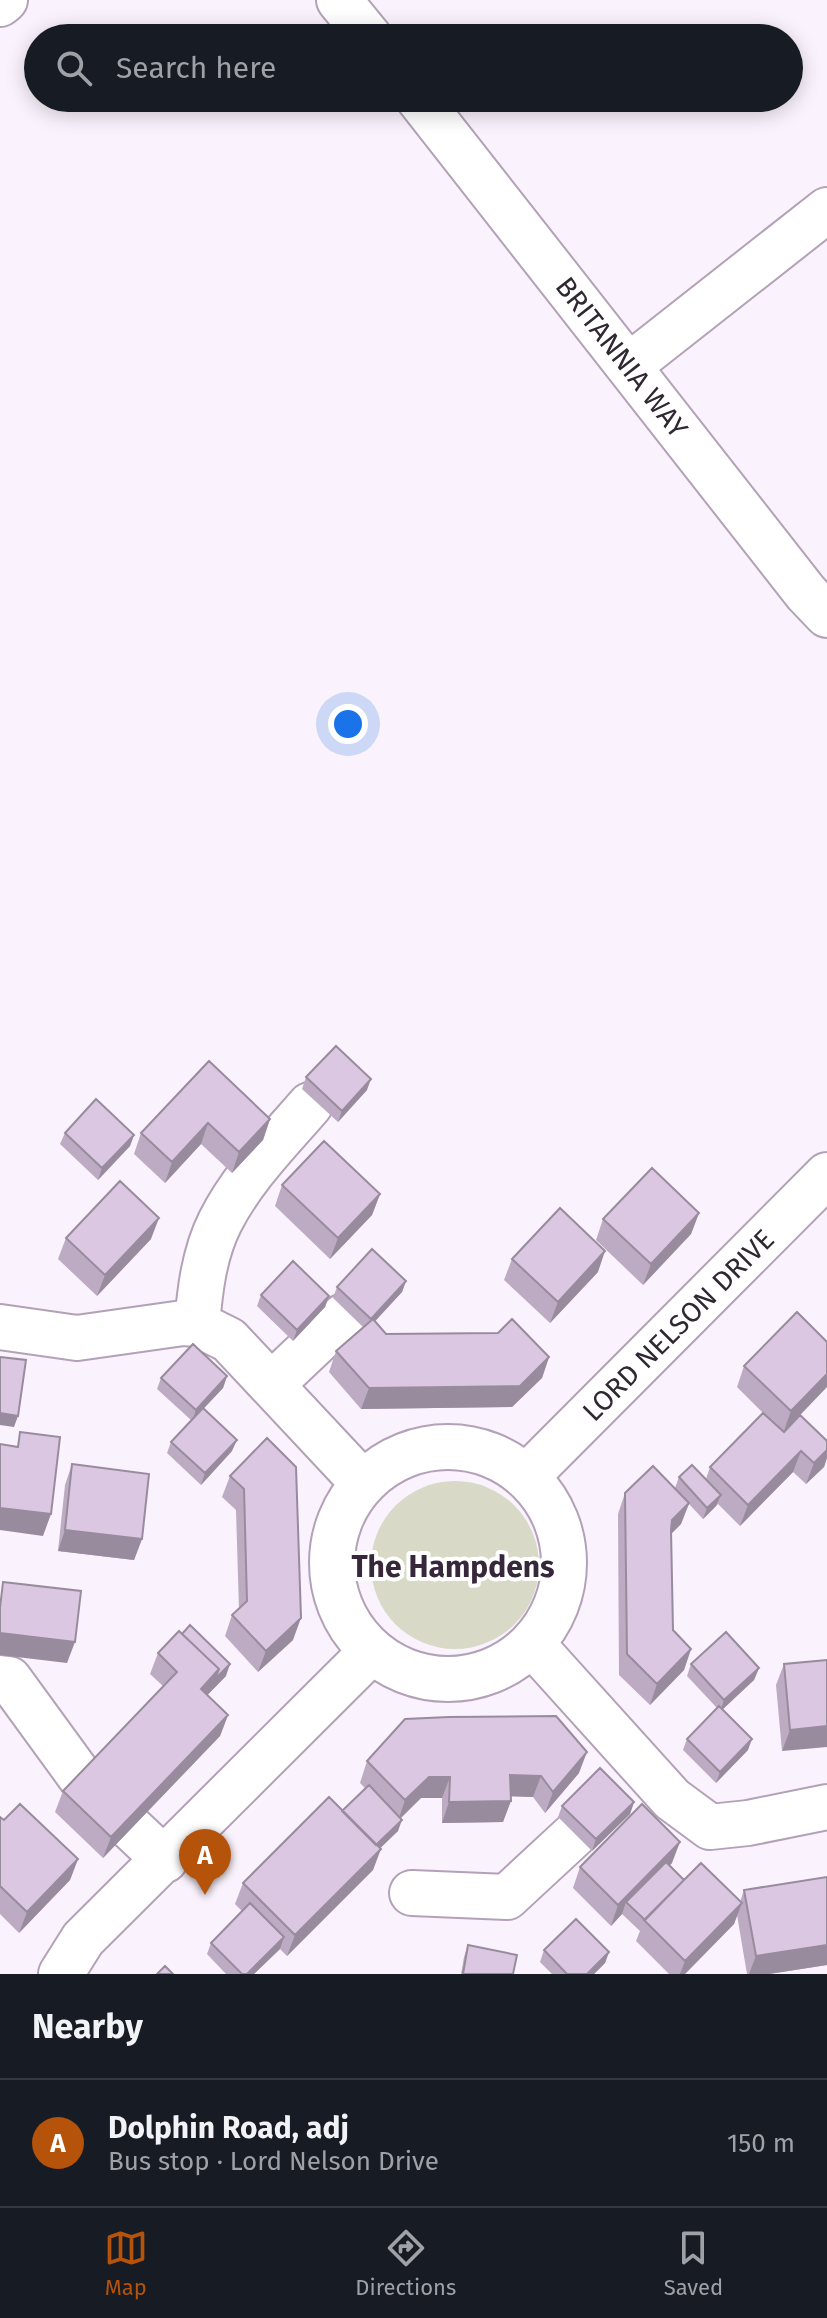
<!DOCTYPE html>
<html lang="en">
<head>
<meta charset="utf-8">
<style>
	:root { --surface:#171b24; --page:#20242c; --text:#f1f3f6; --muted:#9ea1a6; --line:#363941; --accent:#b45309 }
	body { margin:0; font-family:"Fira Sans",sans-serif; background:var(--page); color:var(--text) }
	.you { position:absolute; left:348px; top:724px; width:28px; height:28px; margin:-20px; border:6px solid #fff; border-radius:50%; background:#1a73e8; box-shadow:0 0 0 12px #1a73e833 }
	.badge { display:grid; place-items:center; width:52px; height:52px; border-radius:50%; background:var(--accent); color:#fff; font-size:26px; font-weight:700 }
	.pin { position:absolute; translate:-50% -66px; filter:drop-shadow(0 2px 4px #0008) }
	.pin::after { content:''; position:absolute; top:42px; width:28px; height:24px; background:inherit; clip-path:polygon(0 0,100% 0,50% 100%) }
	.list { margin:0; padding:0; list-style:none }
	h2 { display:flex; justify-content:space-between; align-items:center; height:104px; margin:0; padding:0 32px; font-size:34px }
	h2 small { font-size:26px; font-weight:400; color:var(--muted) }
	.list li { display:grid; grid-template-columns:52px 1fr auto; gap:24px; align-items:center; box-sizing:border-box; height:128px; padding:0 32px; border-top:2px solid var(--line) }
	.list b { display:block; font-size:30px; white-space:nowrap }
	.list p { margin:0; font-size:26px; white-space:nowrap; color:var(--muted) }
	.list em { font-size:26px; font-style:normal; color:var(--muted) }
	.icon { flex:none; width:44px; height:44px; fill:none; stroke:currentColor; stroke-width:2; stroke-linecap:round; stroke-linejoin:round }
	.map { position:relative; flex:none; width:827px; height:1974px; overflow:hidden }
	.search { position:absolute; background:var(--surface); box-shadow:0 4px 20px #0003; left:24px; right:24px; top:24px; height:88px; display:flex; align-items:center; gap:20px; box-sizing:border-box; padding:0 28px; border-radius:44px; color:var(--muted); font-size:30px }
	.sheet { height:232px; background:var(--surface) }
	nav { display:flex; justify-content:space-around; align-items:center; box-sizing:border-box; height:112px; border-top:2px solid var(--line); background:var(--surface); font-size:22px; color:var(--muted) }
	nav a { display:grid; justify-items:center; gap:4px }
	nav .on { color:var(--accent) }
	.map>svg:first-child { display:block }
</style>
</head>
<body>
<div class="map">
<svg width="827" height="1974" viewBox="0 0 827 1974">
	<rect width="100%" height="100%" fill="#faf2fc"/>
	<path fill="#d8dac7" d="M371 1565a84 84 0 1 1 168 0a84 84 0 1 1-168 0Z"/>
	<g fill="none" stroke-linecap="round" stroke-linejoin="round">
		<g stroke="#b3a1b8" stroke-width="48">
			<path id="minor" d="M339 0 370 38
				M0 4 5 0
				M418 98 806 593 827 615
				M630 365 827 210
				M197 1324C200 1290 204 1254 220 1222 242 1178 278 1142 310 1105
				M0 1327 77 1338 183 1323 197 1324 229 1340 362 1482
				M272 1384 344 1316
				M332 1563a116 116 0 1 1 232 0a116 116 0 1 1-232 0Z
				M528 1475 827 1175
				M533 1645 672 1799 710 1827 748 1823 827 1807
				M0 1678 9 1679 84 1782
				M131 1828 165 1860
				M412 1893 507 1897 575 1834
				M61 1974 83 1939 370 1653"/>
		</g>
		<use href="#minor" stroke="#fff" stroke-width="44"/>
	</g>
	<path fill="#bcabc2" d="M209 1061 270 1119 263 1140 232 1173 201 1144 165 1183 134 1154 141 1133Z
		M306 1077 367 1090 338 1122 302 1089Z
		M65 1133 134 1135 130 1146 98 1180 60 1144Z
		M282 1185 380 1194 372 1215 330 1259 275 1206Z
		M699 1213 691 1234 643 1285 596 1240 603 1219Z
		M66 1238 151 1239 97 1296 58 1259Z
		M512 1259 598 1272 550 1323 504 1280Z
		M406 1281 402 1292 375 1321 386 1334 549 1357 542 1378 512 1407 361 1409 329 1372 336 1351 363 1327 333 1298 337 1287Z
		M261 1295 329 1296 325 1307 293 1341 257 1306Z
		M827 1342 783 1432 827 1441V1458L824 1467 806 1484 793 1472 740 1526 718 1504 703 1519 689 1504 681 1524 671 1534 673 1630 691 1649 684 1670 650 1705 619 1675 618 1514 625 1493 675 1488 679 1477 706 1479 710 1467 763 1413 737 1387 744 1366Z
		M227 1376 223 1388 203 1409 232 1451 201 1485 167 1453 171 1442 191 1420 157 1389 161 1378Z
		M267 1438 293 1640 258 1672 225 1636 232 1615 239 1609 236 1510 222 1497 230 1476Z
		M72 1464 142 1539 134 1560 58 1551 65 1485Z
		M158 1653 226 1676 207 1695 228 1715 220 1736 103 1858 55 1812 63 1791 163 1686 150 1674Z
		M827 1660 782 1751 776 1685 784 1664Z
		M691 1664 759 1668 754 1680 722 1709 748 1750 716 1783 683 1750 687 1739 717 1708 687 1676Z
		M367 1761 579 1773 545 1813 533 1797 511 1796 503 1822 442 1823V1798H421L400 1818 398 1831 380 1848 373 1870 287 1956 280 1949 254 1974H226L207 1954 211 1943 242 1911 235 1904 243 1883 342 1811 365 1788 360 1783Z
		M634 1802 630 1814 592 1851 558 1817 562 1806Z
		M0 1817 4 1820 78 1859 70 1880 19 1933 0 1914Z
		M672 1863 670 1865 684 1880 740 1902 744 1890 827 1877V1965L769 1974H747L737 1915 734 1924 685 1974H669L636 1941 640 1931 622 1914 611 1926 573 1888 580 1867Z
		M468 1945 513 1974H461L464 1957Z
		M544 1950 609 1952 605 1963 594 1974H552L540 1962Z"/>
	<path fill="#998b9e" d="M371 1079 367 1090 338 1122 342 1111Z
		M270 1119 263 1140 232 1173 239 1152Z
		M208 1123 201 1144 165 1183 172 1162Z
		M134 1135 130 1146 98 1180 102 1168Z
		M380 1194 372 1215 330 1259 338 1238Z
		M699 1213 691 1234 643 1285 651 1264Z
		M159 1218 151 1239 97 1296 105 1275Z
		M605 1251 598 1272 550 1323 558 1302Z
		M406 1281 402 1292 367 1330 371 1319Z
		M329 1296 325 1307 293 1341 297 1330Z
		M549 1357 542 1378 512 1407 361 1409 369 1388Z
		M827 1374V1387L783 1433 791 1411Z
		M227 1376 223 1388 192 1421 196 1410Z
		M0 1413 18 1416 14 1427 0 1425Z
		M237 1440 232 1451 201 1485 205 1473Z
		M827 1450V1458L824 1467 806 1484 814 1463Z
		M801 1451 793 1472 740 1526 748 1505Z
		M721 1495 716 1506 703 1519 707 1508Z
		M689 1503 681 1524 664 1541 672 1520Z
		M0 1508 51 1514 43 1536 0 1530Z
		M65 1530 142 1539 134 1560 58 1551Z
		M301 1618 293 1640 258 1672 266 1651Z
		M0 1633 75 1642 67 1663 0 1655Z
		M691 1649 684 1670 650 1705 657 1684Z
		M230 1664 226 1676 193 1710 201 1689 219 1669Z
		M759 1668 754 1680 720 1712 724 1700Z
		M228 1715 220 1736 103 1858 111 1837Z
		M827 1726V1747L782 1751 790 1730Z
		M752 1739 748 1750 716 1783 720 1772Z
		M587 1752 579 1773 545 1813 553 1792Z
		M510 1775 541 1776 533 1797 502 1796Z
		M429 1777H450L442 1798H421L398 1821 405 1800Z
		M511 1801 503 1822 442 1823 449 1802Z
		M634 1802 630 1814 592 1851 596 1839Z
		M402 1820 398 1831 366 1862 370 1851Z
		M680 1842 672 1863 630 1906 626 1902 622 1914 611 1926 618 1905Z
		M381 1849 373 1870 287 1956 295 1935Z
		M78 1859 70 1880 19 1933 27 1912Z
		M742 1903 734 1924 685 1974H680L685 1961Z
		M284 1937 280 1949 254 1974H247Z
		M827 1945V1965L769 1974H749L756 1956Z
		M609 1952 605 1963 594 1974H587Z"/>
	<path fill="#dbc7e1" stroke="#998b9e" stroke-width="2" d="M336 1046 371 1079 342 1111 306 1077Z
		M209 1061 270 1119 239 1152 208 1123 172 1162 141 1133Z
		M96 1099 134 1135 102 1168 65 1133Z
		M324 1141 380 1194 338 1238 282 1185Z
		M652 1168 699 1213 651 1264 603 1219Z
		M120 1181 159 1218 105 1275 66 1238Z
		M560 1208 605 1251 558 1302 512 1259Z
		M372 1249 406 1281 371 1319 337 1287Z
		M293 1261 329 1296 297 1330 261 1295Z
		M797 1312 827 1342V1374L791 1411 744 1366Z
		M373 1319 386 1334 498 1333 512 1319 549 1357 520 1386 369 1388 336 1351Z
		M193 1344 227 1376 196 1410 161 1378Z
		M0 1357 26 1360 18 1416 0 1413Z
		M203 1408 237 1440 205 1473 171 1442Z
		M763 1413 784 1432 800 1415 827 1441V1450L814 1463 801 1451 748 1505 710 1467Z
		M20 1432 60 1437 51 1514 0 1508V1444L18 1447Z
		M267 1438 296 1467 301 1618 266 1651 232 1615 247 1601 244 1489 230 1476Z
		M72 1464 149 1474 142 1539 65 1530Z
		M692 1465 721 1495 707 1508 679 1477Z
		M653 1466 689 1503 672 1520 671 1530 673 1630 691 1649 657 1684 627 1654 625 1493Z
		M3 1582 81 1591 75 1642 0 1633V1608Z
		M190 1625 230 1664 215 1679 219 1669 182 1634Z
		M179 1631 219 1669 201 1689 228 1715 111 1837 63 1791 177 1672 158 1653Z
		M726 1632 759 1668 724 1700 691 1664Z
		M827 1660V1726L790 1730 784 1664Z
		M719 1706 752 1739 720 1772 687 1739Z
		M556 1716 587 1752 553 1792 541 1776 510 1775 511 1801 449 1802 450 1777H429L405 1800 367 1761 405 1719 449 1717Z
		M600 1768 634 1802 596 1839 562 1806Z
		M369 1785 402 1820 376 1845 342 1811Z
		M329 1797 381 1849 295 1935 243 1883Z
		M20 1804 78 1859 27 1912 0 1886V1817L4 1820Z
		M642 1804 680 1842 618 1905 580 1867Z
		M666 1862 684 1880 645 1920 626 1902Z
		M701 1863 742 1903 685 1961 644 1920Z
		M827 1877V1945L756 1956 744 1890Z
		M250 1903 284 1937 247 1974H242L211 1943Z
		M576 1919 609 1952 587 1974H567L544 1950Z
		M468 1945 517 1955 513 1974H463Z
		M165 1966 173 1974H157Z"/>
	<g text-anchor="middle" stroke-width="8" stroke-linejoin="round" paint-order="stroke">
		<g font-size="28" fill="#2f2831" stroke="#fff">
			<text transform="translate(622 357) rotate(52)" y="10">BRITANNIA WAY</text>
			<text transform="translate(678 1325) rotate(-45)" y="10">LORD NELSON DRIVE</text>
		</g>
		<g font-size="30" font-weight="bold" fill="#36283a" stroke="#fff">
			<text x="453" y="1577">The Hampdens</text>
		</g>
	</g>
</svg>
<div class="you"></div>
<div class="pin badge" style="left:205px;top:1895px">A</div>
<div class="search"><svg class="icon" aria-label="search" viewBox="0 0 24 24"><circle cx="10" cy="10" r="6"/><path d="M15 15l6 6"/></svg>Search here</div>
</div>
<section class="sheet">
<h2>Nearby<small></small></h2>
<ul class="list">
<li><span class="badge">A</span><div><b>Dolphin Road, adj</b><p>Bus stop · Lord Nelson Drive</p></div><em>150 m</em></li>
</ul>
</section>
<nav>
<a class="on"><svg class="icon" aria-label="map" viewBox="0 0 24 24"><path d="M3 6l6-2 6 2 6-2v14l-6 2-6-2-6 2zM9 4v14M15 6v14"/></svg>Map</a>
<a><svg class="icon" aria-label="directions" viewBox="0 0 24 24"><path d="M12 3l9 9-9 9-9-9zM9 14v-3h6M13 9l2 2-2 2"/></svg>Directions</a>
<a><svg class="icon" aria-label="saved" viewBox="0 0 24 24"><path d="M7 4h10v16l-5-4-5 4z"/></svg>Saved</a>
</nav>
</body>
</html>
